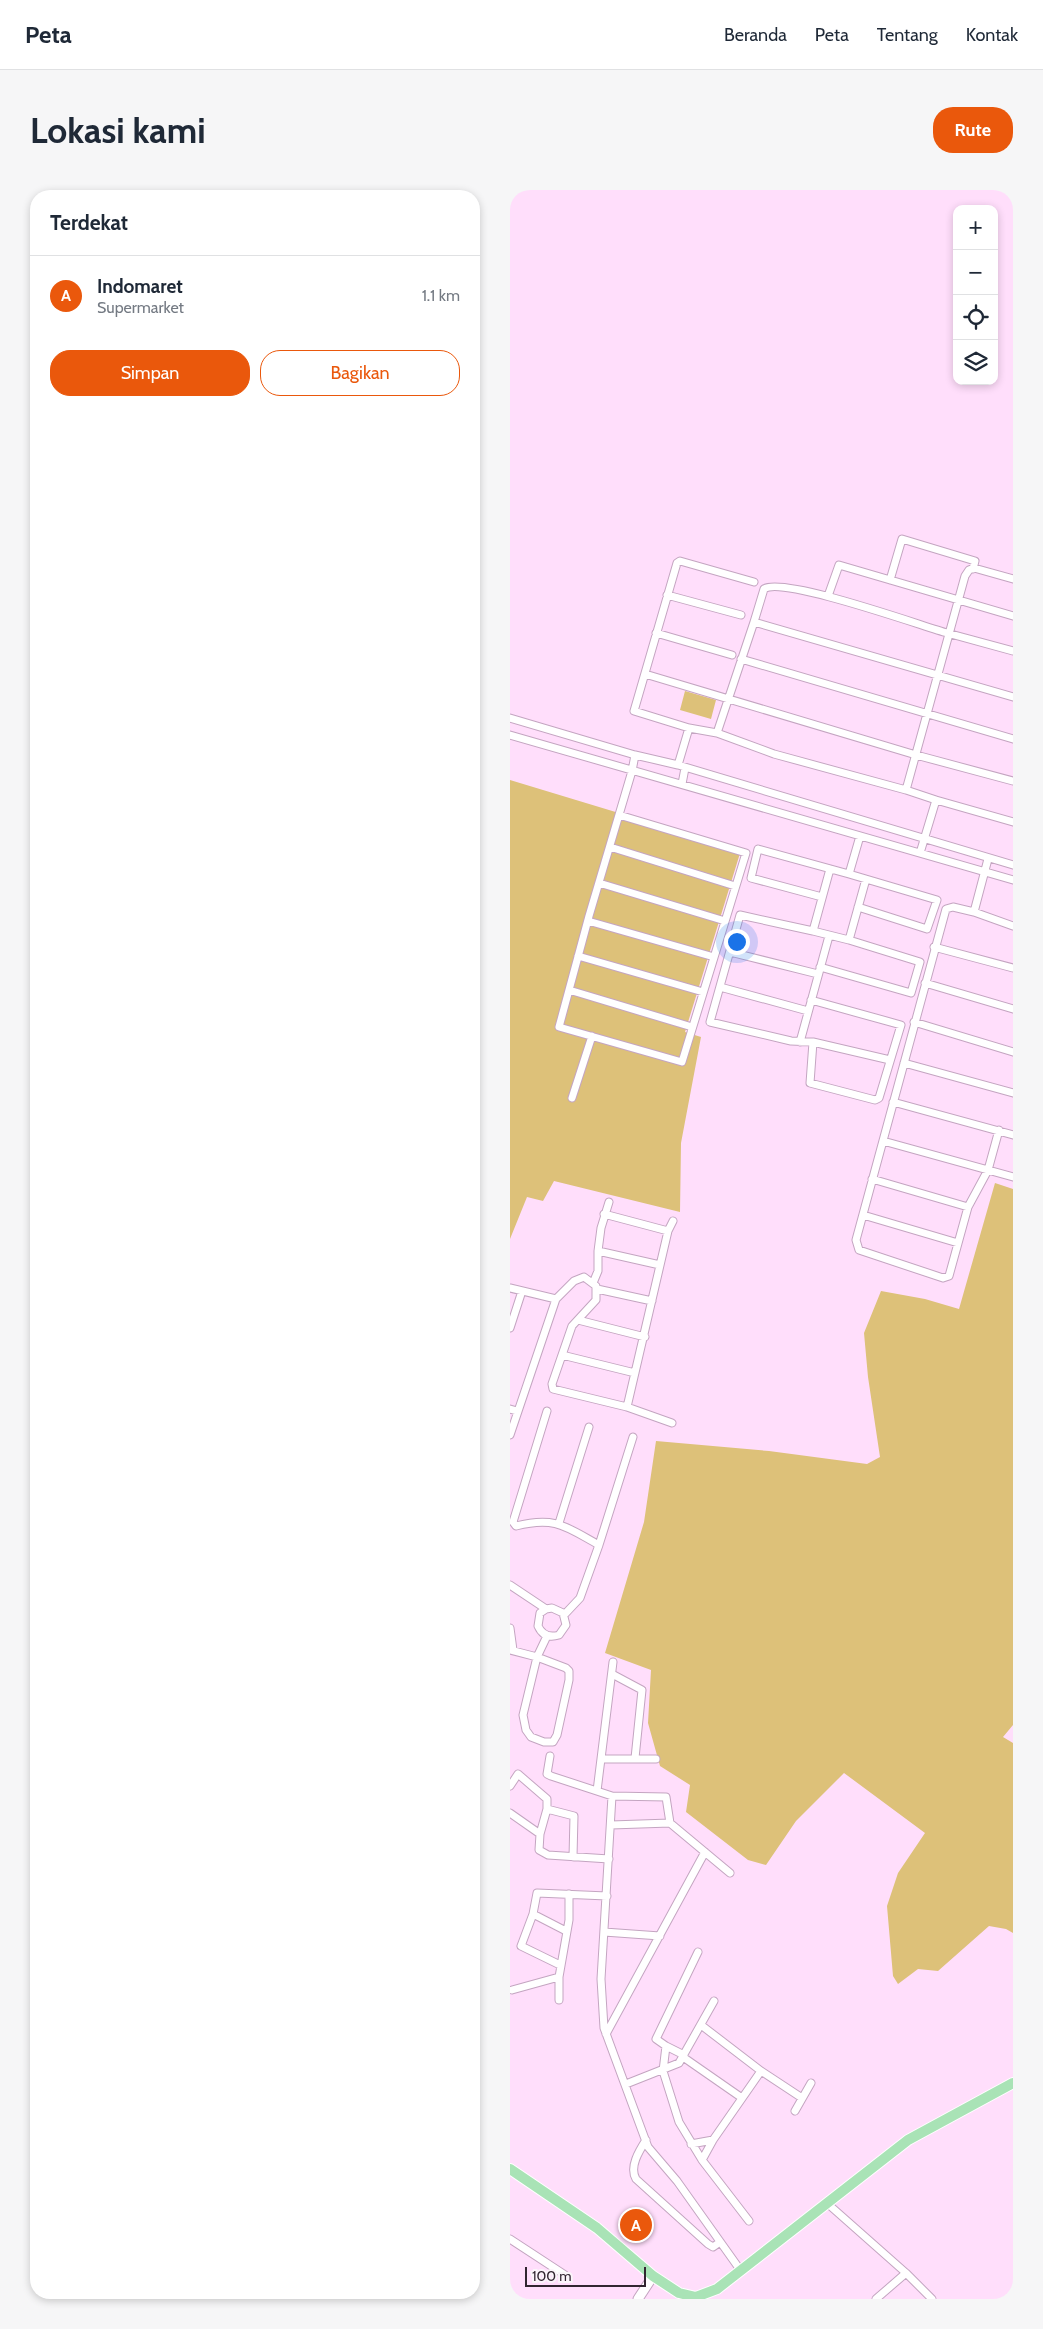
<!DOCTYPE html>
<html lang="id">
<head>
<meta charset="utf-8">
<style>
	:root { --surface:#fff; --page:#f6f6f7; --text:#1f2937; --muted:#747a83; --line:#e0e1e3; --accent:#ea580c }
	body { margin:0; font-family:Cabin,sans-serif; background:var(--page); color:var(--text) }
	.controls { position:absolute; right:15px; top:15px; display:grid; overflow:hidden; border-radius:10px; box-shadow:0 2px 8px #0003 }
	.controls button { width:45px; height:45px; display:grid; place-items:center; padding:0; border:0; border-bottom:1px solid var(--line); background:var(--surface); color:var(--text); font:25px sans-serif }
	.scale { position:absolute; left:15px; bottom:12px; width:121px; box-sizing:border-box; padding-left:5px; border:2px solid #312530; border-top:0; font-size:14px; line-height:18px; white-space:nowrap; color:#312530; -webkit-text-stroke:4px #fbf5fa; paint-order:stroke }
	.you { position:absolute; left:226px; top:751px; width:18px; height:18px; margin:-12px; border:4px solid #fff; border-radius:50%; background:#1a73e8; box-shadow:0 0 0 8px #1a73e833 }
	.badge { display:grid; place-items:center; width:32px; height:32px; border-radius:50%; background:var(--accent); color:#fff; font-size:16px; font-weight:700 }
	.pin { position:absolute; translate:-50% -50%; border:2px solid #fff; box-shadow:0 1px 5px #0006 }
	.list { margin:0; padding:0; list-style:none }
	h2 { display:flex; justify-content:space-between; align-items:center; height:65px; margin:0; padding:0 20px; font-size:21px }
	h2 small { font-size:16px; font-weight:400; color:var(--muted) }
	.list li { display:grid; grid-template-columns:32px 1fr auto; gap:15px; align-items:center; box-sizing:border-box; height:80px; padding:0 20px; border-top:1px solid var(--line) }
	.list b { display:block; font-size:19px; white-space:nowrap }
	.list p { margin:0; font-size:16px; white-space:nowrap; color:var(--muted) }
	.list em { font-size:16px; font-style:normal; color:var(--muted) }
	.actions { display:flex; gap:10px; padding:15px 20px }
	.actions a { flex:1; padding:11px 0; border:1px solid var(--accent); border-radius:20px; text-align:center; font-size:18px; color:var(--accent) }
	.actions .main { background:var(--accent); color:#fff }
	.icon { flex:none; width:28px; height:28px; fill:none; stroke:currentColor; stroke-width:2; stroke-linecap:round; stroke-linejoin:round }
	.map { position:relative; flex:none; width:503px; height:2109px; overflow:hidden; border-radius:20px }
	header { display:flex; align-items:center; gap:30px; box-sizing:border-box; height:70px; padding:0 25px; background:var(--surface); border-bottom:1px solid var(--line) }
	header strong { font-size:24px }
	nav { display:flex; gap:28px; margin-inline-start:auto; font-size:18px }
	.intro { display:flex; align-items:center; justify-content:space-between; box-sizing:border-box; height:120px; padding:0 30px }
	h1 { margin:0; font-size:35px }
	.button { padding:12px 22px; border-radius:20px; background:var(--accent); color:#fff; font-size:18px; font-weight:700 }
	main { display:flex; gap:30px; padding:0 30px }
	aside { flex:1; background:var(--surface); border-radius:20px; box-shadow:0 2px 8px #0003 }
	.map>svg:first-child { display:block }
</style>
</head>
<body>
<header>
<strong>Peta</strong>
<nav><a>Beranda</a><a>Peta</a><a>Tentang</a><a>Kontak</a></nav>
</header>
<div class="intro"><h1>Lokasi kami</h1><a class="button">Rute</a></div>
<main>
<aside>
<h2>Terdekat<small></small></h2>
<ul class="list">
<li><span class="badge">A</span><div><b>Indomaret</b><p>Supermarket</p></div><em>1.1 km</em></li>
</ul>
<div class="actions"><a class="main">Simpan</a><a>Bagikan</a></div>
</aside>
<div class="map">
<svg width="503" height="2109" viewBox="0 0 503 2109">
	<rect width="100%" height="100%" fill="#ffdefb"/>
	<path fill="#ddc179" d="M175 501 206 510 201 529 170 520Z
		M0 590 231 660 175 842 191 847 171 953 170 1022 44 991 33 1011 17 1007 0 1049Z
		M485 993 503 999V1535L493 1547 503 1553V1743L496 1739 479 1736 428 1781 408 1779 388 1794 383 1786 377 1716 388 1683 415 1643 334 1583 286 1631 256 1675 238 1670 176 1622 180 1595 150 1576 138 1533 141 1480 95 1463 134 1332 146 1251 259 1261 357 1274 370 1267 358 1187 354 1143 371 1101 415 1109 449 1119Z"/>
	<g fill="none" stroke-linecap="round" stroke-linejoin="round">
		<g stroke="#c4a5c1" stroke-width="9">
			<path id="minor" d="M380 390 392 349 465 371 463 379
				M244 392 170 371 167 373 124 521 179 538 207 543 264 564 396 600
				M157 405 231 425
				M318 406 329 375 503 426
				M244 432 254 399C272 386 409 435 437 443 459 449 481 455 503 461
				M146 443 222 465
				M231 469 503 549
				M135 484 406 565 503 591
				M0 528 125 565 168 575 503 675
				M207 543 244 432 503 507
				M0 545 503 690
				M168 575 179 538
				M172 594 175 578
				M426 610 503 632
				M109 625 236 663 172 872 49 837 79 726 122 581 125 565
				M100 657 225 696
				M410 663 426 610 396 600 455 386 459 380 464 378 503 389
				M478 669 464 722 443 717 436 719 346 1050 349 1060 433 1088 439 1086 458 1017 478 980 489 940
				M89 693 215 731
				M312 707 241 688 248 659 339 684
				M348 717 417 739 427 710 339 684 350 646
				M464 722 503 736
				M78 731 204 767
				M339 750 356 689
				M424 757 503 778
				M220 762 308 784
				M68 766 193 802
				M310 777 401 803 410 772 339 750 303 741 320 679
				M415 793 503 819
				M210 797 298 821
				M59 800 182 837
				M301 810 391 835 369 908 365 910 300 893 303 852 281 851 200 832 230 725 303 741
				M404 832 503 862
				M290 852 319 746
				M303 852 380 870
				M394 873 503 903
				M62 908 82 846
				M383 912 503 945
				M373 951 503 987
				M362 989 458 1017
				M99 1012 91 1038 88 1061 150 1075
				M94 1024 158 1041
				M353 1025 448 1053
				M83 1093 88 1081V1061
				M0 1098 46 1109
				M87 1099 142 1111
				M68 1130 135 1147
				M0 1138 12 1101
				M52 1165 125 1183
				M117 1217 158 1041 163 1031
				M0 1219 7 1221
				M37 1221 3 1332 6 1336C46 1326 56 1337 89 1355L123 1247
				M0 1245 46 1109 64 1091 74 1087 86 1096V1110L62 1136 42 1194 43 1199 117 1217 162 1233
				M49 1333 79 1237
				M0 1395 36 1419 42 1418 53 1423 56 1435 49 1445C39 1448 32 1445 28 1436L30 1423 36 1419
				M54 1425 70 1408 89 1355
				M0 1438 3 1460
				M0 1460 27 1467 37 1446
				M27 1467 56 1478 59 1481V1490L47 1545 43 1552H34L21 1547 16 1540 13 1525Z
				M102 1484 132 1500 125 1568
				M40 1566 37 1584 41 1586 102 1606 156 1607 160 1633 220 1683
				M91 1569H146
				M0 1596 8 1584 37 1609V1619L64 1626 63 1667
				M87 1601 103 1472
				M102 1606 91 1789 94 1838 138 1957 167 1991 231 2081
				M37 1619 30 1644 29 1660 38 1665 99 1669
				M0 1623 30 1644
				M101 1635 160 1633
				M23 1724 56 1741
				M94 1742 150 1746
				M188 1762 146 1849 156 1856 153 1881 169 1932 192 1970 239 2031
				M50 1775 11 1756 23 1724 27 1703 97 1706
				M2 1800 49 1787 59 1730V1704
				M49 1810V1787
				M191 1835 251 1881 292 1908
				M96 1844 195 1662
				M156 1856 174 1865
				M173 1867 232 1908
				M116 1894 169 1873 204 1811
				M285 1921 301 1893
				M136 1950C129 1961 119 1977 126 1989L198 2054 203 2057 210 2052
				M181 1954 203 1950
				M192 1970 203 1950 251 1881
				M318 2014 396 2083 422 2109
				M0 2049 55 2085
				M366 2109 396 2083"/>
		</g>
		<g stroke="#c4a5c1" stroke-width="11">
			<path id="tertiary" d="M128 2109 143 2086"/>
		</g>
		<g stroke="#fff" stroke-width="12">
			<path id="primary" d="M0 1979 87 2038 143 2086 169 2103 186 2107 207 2099 398 1950 503 1893"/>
		</g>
		<use href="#minor" stroke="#fff" stroke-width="7"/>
		<use href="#tertiary" stroke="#fff" stroke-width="9"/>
		<use href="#primary" stroke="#a9e3b6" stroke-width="10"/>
	</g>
</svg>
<div class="controls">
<button>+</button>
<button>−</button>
<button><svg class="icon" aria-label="locate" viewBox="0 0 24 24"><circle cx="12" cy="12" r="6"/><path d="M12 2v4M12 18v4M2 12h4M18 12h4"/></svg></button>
<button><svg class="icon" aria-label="layers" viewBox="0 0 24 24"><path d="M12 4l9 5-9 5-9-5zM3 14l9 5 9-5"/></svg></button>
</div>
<div class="scale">100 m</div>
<div class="you"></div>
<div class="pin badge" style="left:126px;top:2035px">A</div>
</div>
</main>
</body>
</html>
